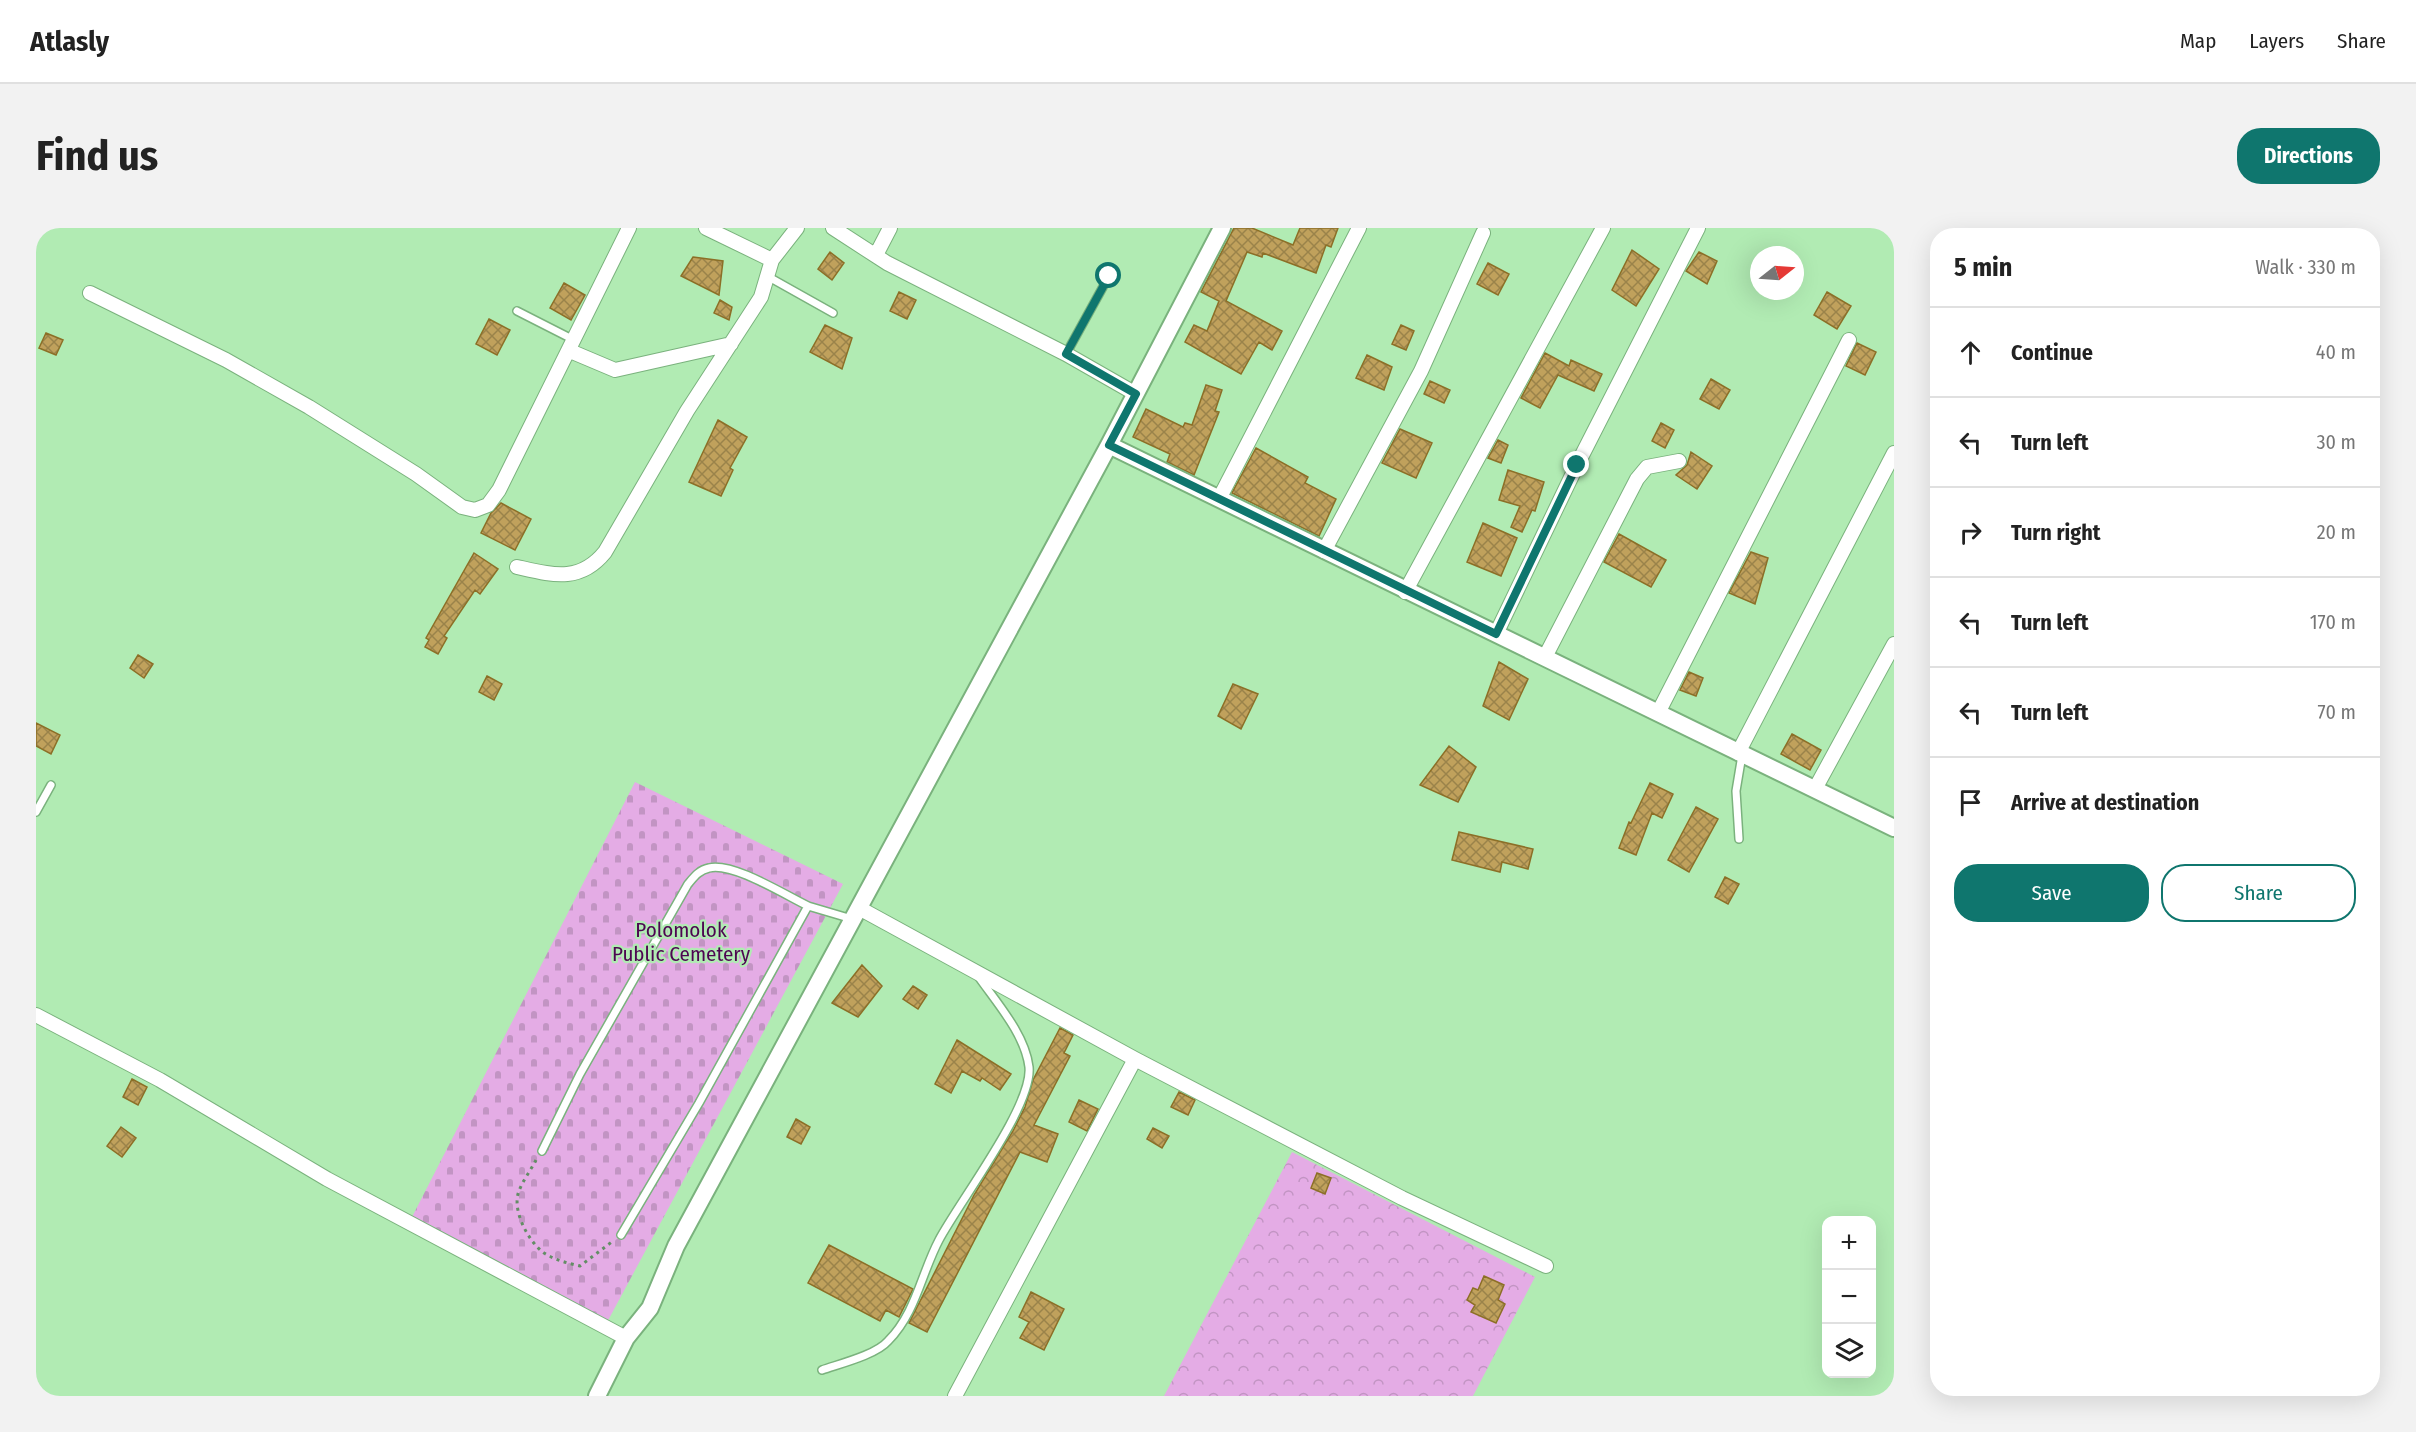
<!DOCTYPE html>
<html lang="en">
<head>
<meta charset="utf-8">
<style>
	:root { --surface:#fff; --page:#f2f2f2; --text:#222; --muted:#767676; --line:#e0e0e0; --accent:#0f766e }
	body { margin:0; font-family:"Fira Sans Condensed",sans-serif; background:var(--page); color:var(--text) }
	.controls { position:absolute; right:18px; bottom:18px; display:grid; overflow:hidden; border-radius:12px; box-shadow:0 6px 24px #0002 }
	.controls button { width:54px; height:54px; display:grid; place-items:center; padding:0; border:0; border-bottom:2px solid var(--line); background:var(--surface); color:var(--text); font:30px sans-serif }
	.compass { position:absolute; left:1714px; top:18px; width:54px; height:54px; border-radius:50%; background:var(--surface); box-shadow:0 6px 24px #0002; rotate:73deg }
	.stop { position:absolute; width:18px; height:18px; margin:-14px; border:4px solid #0f766e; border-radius:50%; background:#fff }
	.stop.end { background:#0f766e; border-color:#fff; box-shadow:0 2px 6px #0008 }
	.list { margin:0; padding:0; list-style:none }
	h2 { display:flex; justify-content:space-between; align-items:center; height:78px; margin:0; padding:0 24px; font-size:26px }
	h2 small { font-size:20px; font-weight:400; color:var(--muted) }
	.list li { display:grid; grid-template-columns:39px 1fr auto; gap:18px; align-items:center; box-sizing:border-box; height:90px; padding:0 24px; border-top:2px solid var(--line) }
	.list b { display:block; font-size:22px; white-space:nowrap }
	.list em { font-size:20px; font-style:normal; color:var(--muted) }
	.actions { display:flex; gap:12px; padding:18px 24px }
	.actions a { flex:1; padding:14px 0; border:2px solid var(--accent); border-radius:24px; text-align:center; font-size:21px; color:var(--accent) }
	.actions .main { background:var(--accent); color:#fff }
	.icon { flex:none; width:33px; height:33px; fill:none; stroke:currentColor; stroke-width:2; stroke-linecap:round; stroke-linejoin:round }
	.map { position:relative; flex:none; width:1858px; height:1168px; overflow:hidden; border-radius:24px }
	header { display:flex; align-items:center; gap:36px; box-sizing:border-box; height:84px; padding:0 30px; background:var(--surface); border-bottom:2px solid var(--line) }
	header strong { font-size:28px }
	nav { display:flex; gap:33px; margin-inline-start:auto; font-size:21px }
	.intro { display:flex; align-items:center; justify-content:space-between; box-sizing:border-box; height:144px; padding:0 36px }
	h1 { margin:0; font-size:42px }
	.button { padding:15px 27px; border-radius:24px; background:var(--accent); color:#fff; font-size:21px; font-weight:700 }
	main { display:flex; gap:36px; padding:0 36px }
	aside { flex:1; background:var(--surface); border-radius:24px; box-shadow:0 6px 24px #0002 }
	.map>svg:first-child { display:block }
</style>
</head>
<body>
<header>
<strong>Atlasly</strong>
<nav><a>Map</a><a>Layers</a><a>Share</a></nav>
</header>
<div class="intro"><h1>Find us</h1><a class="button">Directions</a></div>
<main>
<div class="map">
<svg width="1858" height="1168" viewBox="0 0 1858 1168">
	<defs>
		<pattern id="forest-crowns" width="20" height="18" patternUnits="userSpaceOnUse" patternTransform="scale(1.5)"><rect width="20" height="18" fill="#e4ace5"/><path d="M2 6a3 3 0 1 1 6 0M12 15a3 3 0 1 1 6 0" fill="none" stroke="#c294c3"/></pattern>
		<pattern id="cemetery-stones" width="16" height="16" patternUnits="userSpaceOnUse" patternTransform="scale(1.5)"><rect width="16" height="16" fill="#e4ace5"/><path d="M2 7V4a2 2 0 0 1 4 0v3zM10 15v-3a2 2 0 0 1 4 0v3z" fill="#c294c3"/></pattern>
		<pattern id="building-cross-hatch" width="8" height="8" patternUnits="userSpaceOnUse" patternTransform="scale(1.5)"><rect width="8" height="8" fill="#c0a15c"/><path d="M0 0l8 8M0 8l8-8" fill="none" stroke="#9a834a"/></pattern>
	</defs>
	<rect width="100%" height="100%" fill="#b1ebb3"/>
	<path fill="url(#forest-crowns)" d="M1256 924 1499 1049 1437 1168H1128Z"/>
	<path fill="url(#cemetery-stones)" d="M599 554 807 656 569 1098 375 991Z"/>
	<path fill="url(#building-cross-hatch)" stroke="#8c6f27" stroke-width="1.5" d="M1198 0H1216L1257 17 1264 0H1302L1295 19 1290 17 1280 45 1227 25 1226 29 1211 24 1190 73 1246 103 1236 122 1223 114 1205 146 1149 114 1158 97 1171 103 1183 73 1165 64Z
		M1596 22 1623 41 1600 78 1576 62Z
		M794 24 808 35 796 52 782 41Z
		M1663 24 1681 33 1671 56 1650 43Z
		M657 29 687 33 683 67 645 48Z
		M1452 35 1473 46 1462 67 1441 56Z
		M528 55 549 67 535 92 514 80Z
		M863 64 880 72 871 91 854 83Z
		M1791 64 1815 78 1801 101 1778 87Z
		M684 72 696 79 693 92 678 85Z
		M453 91 474 102 461 127 440 116Z
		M789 97 816 110 806 141 774 124Z
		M1365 97 1378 103 1370 122 1356 116Z
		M10 105 27 112 20 127 3 120Z
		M1821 115 1840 124 1829 147 1810 138Z
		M1509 125 1533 138 1535 132 1566 146 1558 163 1522 147 1504 180 1485 170Z
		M1331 127 1356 139 1348 162 1320 150Z
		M1675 151 1694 162 1683 181 1664 171Z
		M1394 153 1414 162 1408 175 1388 166Z
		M1170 157 1186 162 1179 183 1183 184 1158 247 1131 234 1134 226 1097 209 1110 181 1147 199 1149 195 1156 197Z
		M682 192 711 209 694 240 697 242 685 268 653 254Z
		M1625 195 1638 202 1629 220 1616 213Z
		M1364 201 1396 215 1380 250 1346 235Z
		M1462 212 1472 217 1465 235 1452 230Z
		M1220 220 1272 249 1269 255 1300 271 1283 308 1196 265Z
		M1655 224 1676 238 1661 261 1640 247 1651 237Z
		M1472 242 1508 254 1499 283 1496 282 1486 304 1475 299 1484 278 1463 272Z
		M465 275 495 291 479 322 445 305 455 285Z
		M1447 295 1481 310 1465 348 1431 334Z
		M1583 306 1630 332 1615 359 1568 334Z
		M1715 324 1732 330 1719 376 1693 365Z
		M438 325 462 341 444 366 439 362 408 408 411 410 402 426 389 419 393 412 390 410Z
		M102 427 117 436 108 450 94 440Z
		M1463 434 1492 451 1473 492 1447 478Z
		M1653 444 1667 450 1660 468 1644 462Z
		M451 448 466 456 458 472 443 464Z
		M1197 456 1222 466 1205 501 1182 488Z
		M0 495 24 507 15 526 0 518Z
		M1756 506 1785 522 1774 542 1745 526Z
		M1413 518 1440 539 1422 574 1384 557Z
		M1614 555 1637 566 1626 590 1616 585 1600 627 1583 620 1593 594 1595 595Z
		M1660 579 1682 591 1653 644 1632 632Z
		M1423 604 1497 621 1492 641 1466 634 1464 644 1416 632Z
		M1689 649 1703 656 1692 676 1679 669Z
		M826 737 846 758 822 789 796 775Z
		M877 758 891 767 882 781 867 771Z
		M1024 800 1037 807 1028 825 1034 828 998 897 1022 906 1011 934 984 924 891 1104 873 1095 938 967 977 903 989 879 997 852Z
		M921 812 975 846 964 862 946 850 944 853 926 843 915 865 899 856Z
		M96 851 111 859 102 877 87 869Z
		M1143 864 1159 872 1152 887 1135 879Z
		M1043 872 1062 881 1051 903 1033 894Z
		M760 891 774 899 765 916 751 909Z
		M85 899 100 910 86 929 71 918Z
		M1117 900 1133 908 1126 920 1111 911Z
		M1281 945 1295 950 1289 966 1275 960Z
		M793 1017 877 1061 863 1089 850 1082 844 1093 772 1055Z
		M1448 1048 1468 1057 1462 1072 1469 1076 1460 1095 1435 1084 1439 1077 1431 1072 1437 1060 1442 1062Z
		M995 1064 1028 1081 1008 1122 984 1110 993 1094 983 1089Z"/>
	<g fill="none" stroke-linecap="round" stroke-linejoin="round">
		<g stroke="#7ab27d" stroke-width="10">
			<path id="service" d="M731 48 797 85
				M481 83 540 113
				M1030 126 1073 48
				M0 584 15 557
				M1703 611 1700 563 1706 527
				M772 678 816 691
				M506 923 544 846 652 656C658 649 663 642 673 640 697 634 749 667 772 678L663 875 585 1007
				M786 1142C803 1136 840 1127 852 1113 880 1085 885 1046 903 1012 923 974 997 878 993 839 989 806 960 774 942 748"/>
		</g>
		<g stroke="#7ab27d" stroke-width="16">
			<path id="minor" d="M797 0 851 35 1030 126 1100 166
				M840 27 854 0
				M736 32 761 0
				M54 65 190 132 273 179 380 246 426 279 439 282 452 277 463 262 593 0
				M534 123 579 142 695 116
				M1183 271 1323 0
				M1288 323 1385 143 1447 5
				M481 339C517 347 544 355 569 324L651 183 725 69 736 32 670 0
				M1369 364 1567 0
				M1460 406 1541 237 1662 0
				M1509 429 1601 251 1611 239 1643 233
				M1622 485 1813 112
				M1702 525 1858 225
				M1779 561 1858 416
				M823 680 1099 831 1366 970 1510 1038
				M0 787 124 852 291 951 590 1110
				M919 1168 1099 831"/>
		</g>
		<g stroke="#7ab27d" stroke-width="20">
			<path id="tertiary" d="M1073 217 1858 600
				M561 1168 590 1110 614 1080 640 1018 1073 217 1186 0"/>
		</g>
		<path stroke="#638d65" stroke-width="3" stroke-dasharray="3 4.5" stroke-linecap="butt" d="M500 932C495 942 485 955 482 966 477 985 493 1014 508 1025 519 1032 531 1035 544 1038L577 1013"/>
		<use href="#service" stroke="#fff" stroke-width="7"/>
		<use href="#minor" stroke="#fff" stroke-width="14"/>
		<use href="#tertiary" stroke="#fff" stroke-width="16"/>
	</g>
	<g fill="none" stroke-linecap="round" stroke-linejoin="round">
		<path stroke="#0f766e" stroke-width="8" d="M1073 48 1030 126 1100 166 1073 217 1460 406 1541 237"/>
	</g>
	<g text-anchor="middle" stroke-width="4.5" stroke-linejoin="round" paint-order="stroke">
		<g font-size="21" fill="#4d0551" stroke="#b1ebb3">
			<text x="645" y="709">Polomolok<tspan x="645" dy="24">Public Cemetery</tspan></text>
		</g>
	</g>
</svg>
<div class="controls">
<button>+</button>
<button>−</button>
<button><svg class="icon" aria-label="layers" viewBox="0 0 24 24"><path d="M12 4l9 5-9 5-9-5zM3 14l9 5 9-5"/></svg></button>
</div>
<svg class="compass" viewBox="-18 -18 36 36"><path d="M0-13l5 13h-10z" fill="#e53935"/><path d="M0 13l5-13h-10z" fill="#767676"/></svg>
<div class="stop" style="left:1073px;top:48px"></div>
<div class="stop end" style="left:1541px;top:237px"></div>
</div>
<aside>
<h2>5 min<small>Walk · 330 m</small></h2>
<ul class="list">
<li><svg class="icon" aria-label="ahead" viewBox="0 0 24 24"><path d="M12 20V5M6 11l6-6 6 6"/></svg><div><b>Continue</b></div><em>40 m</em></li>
<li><svg class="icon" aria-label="left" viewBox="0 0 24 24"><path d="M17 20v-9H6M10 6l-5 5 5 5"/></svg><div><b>Turn left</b></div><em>30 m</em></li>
<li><svg class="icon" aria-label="right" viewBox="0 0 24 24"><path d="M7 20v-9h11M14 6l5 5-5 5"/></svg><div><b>Turn right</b></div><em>20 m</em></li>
<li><svg class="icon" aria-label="left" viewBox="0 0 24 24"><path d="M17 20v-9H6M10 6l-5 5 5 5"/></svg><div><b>Turn left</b></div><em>170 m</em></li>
<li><svg class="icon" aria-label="left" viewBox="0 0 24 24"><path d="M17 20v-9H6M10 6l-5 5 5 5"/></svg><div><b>Turn left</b></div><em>70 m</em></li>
<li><svg class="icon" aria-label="arrive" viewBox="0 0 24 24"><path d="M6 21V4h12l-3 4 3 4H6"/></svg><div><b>Arrive at destination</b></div></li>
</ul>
<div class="actions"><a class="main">Save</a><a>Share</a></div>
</aside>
</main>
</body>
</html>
